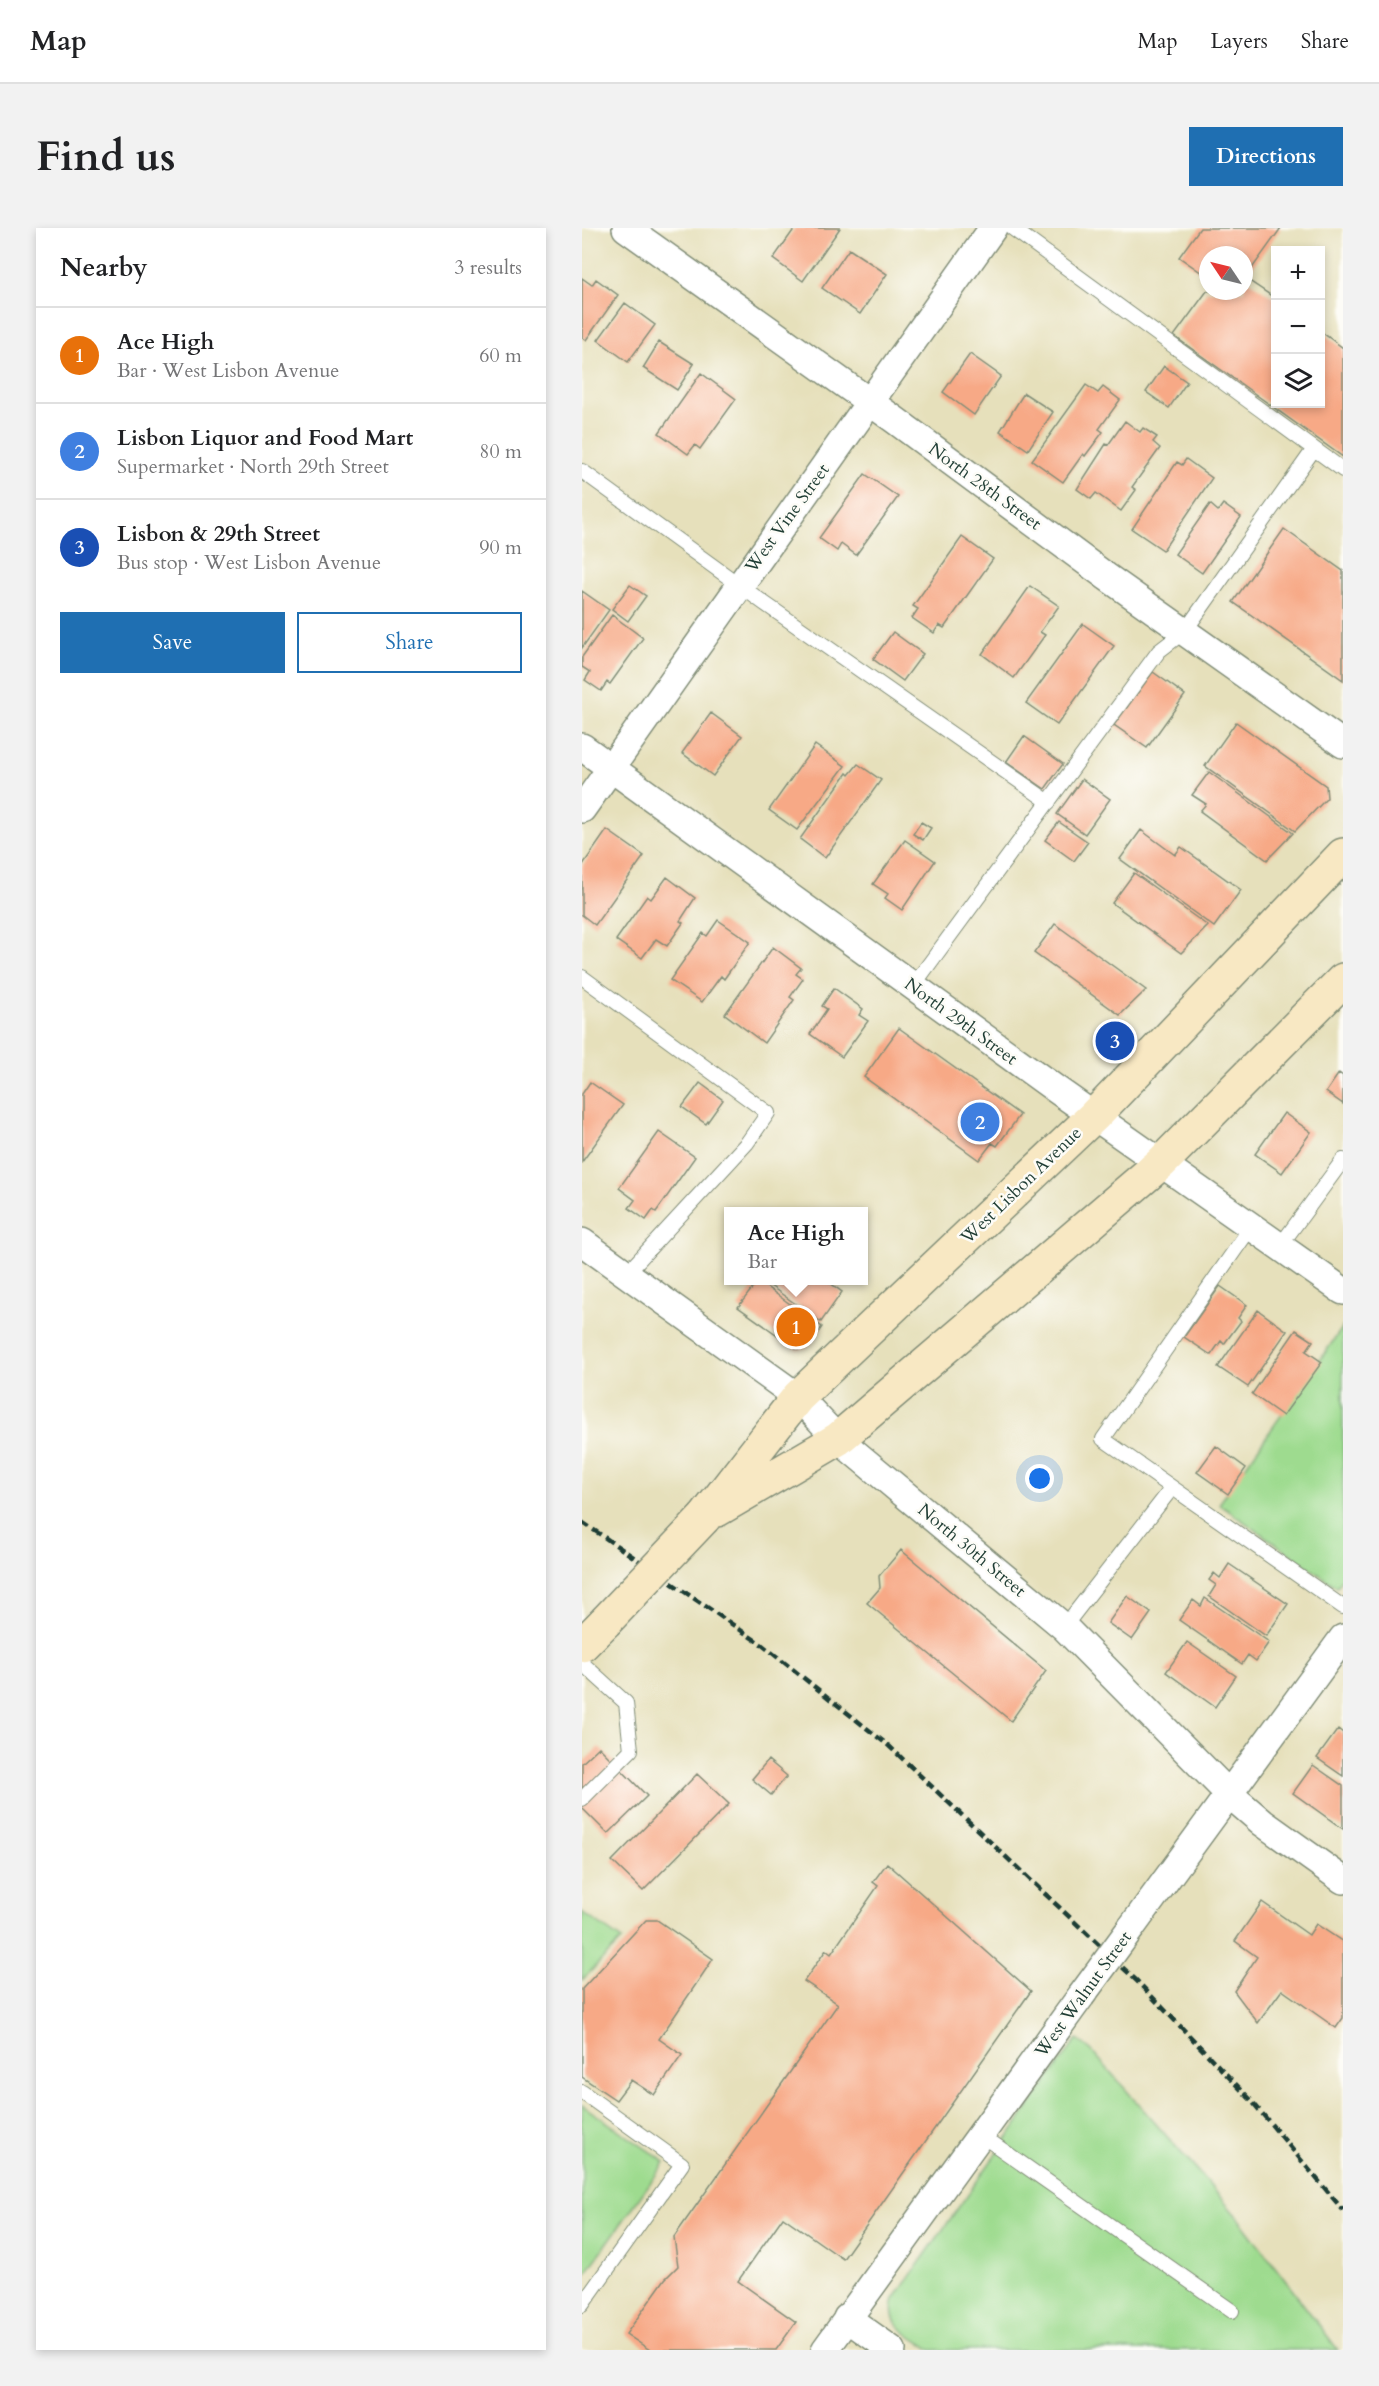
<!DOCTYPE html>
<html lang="en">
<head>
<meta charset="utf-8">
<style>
	:root { --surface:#fff; --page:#f2f2f2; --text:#202124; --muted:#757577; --line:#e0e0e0; --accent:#1f6fb2 }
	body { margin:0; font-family:Cardo,serif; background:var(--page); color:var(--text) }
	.controls { position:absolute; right:18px; top:18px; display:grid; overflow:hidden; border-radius:0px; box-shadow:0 3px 9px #0003 }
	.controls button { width:54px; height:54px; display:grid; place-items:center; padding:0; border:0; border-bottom:2px solid var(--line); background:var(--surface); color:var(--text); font:30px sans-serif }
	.compass { position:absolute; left:617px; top:18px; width:54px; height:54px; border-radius:50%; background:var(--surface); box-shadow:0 3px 9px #0003; rotate:305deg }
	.you { position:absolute; left:458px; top:1251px; width:21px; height:21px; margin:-15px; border:4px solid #fff; border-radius:50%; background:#1a73e8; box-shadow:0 0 0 9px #1a73e833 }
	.badge { display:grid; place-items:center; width:39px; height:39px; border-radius:50%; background:var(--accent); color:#fff; font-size:20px; font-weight:700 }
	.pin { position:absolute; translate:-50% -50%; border:3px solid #fff; box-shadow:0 2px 6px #0006 }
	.popup { position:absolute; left:142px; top:979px; width:144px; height:78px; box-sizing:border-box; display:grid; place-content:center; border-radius:0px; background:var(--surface); filter:drop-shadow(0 2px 4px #0005); font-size:20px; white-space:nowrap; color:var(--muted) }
	.popup b { font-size:22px; color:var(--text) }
	.popup::after { content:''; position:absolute; left:50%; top:100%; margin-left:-12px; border:12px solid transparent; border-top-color:var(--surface) }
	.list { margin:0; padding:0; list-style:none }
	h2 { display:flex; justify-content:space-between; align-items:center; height:78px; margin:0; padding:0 24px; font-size:26px }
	h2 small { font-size:20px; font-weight:400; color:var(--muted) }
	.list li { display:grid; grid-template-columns:39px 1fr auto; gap:18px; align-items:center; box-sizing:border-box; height:96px; padding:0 24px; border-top:2px solid var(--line) }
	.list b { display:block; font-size:22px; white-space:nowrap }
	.list p { margin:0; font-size:20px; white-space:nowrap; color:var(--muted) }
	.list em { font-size:20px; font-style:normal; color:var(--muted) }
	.actions { display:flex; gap:12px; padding:18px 24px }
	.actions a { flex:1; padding:14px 0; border:2px solid var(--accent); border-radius:0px; text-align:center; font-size:21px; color:var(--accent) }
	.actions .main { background:var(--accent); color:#fff }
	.icon { flex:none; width:33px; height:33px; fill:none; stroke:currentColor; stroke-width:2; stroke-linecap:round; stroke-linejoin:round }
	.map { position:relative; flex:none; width:761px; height:2122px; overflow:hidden; border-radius:0px }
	header { display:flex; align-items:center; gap:36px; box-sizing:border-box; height:84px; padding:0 30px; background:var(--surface); border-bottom:2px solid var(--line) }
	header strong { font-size:28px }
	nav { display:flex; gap:33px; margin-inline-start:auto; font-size:21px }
	.intro { display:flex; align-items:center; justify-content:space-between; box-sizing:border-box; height:144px; padding:0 36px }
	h1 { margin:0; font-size:42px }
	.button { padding:15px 27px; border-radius:0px; background:var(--accent); color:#fff; font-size:21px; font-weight:700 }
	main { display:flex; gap:36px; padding:0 36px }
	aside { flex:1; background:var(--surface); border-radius:0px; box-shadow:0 3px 9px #0003 }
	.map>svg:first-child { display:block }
</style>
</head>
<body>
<header>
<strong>Map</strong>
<nav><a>Map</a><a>Layers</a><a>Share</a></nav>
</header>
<div class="intro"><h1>Find us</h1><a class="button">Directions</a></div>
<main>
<aside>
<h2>Nearby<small>3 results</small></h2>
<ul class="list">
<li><span class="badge" style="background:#e8710a">1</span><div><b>Ace High</b><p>Bar · West Lisbon Avenue</p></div><em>60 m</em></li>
<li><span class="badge" style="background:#3f7fe0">2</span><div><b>Lisbon Liquor and Food Mart</b><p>Supermarket · North 29th Street</p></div><em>80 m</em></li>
<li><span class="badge" style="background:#1a4fb4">3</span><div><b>Lisbon &amp; 29th Street</b><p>Bus stop · West Lisbon Avenue</p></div><em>90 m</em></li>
</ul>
<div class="actions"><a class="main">Save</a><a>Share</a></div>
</aside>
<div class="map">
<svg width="761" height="2122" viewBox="0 0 761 2122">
	<rect width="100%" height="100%" fill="#fdfcf7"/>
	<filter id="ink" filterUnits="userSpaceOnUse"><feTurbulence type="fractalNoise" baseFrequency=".0167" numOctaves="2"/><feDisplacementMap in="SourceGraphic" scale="12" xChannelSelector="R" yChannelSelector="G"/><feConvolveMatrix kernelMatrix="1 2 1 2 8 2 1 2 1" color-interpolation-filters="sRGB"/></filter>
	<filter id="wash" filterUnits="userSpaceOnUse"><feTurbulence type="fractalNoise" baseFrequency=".008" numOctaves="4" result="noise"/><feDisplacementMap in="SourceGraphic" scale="24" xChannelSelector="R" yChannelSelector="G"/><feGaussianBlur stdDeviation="1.35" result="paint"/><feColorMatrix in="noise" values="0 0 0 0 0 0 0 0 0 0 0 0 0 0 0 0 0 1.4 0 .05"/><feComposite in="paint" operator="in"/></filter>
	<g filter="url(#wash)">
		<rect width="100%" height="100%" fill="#e6e0bb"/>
		<path fill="#9edb8f" stroke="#5e8c62" stroke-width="1.5" d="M761 1099V1350L755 1359 637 1276Z
			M0 1684 40 1712 0 1752Z
			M495 1811 509 1822 653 1986 756 2122H349C330 2108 303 2099 312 2071Z
			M0 1877 83 1934 0 2051Z"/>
		<g id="blocks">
			<path fill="#f7a986" d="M213 0H258L221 53 191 31Z
				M618 0H699L663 50 694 71V176H738V103L761 120V229L592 108 625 63H662V27H626V49L597 29Z
				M267 21 305 46 278 86 240 60Z
				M0 50 10 57 14 51 36 67 4 112 0 109Z
				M43 75 73 97 46 134 16 112Z
				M77 114 112 136 95 162 61 140Z
				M388 126 419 148 392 187 361 164Z
				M582 138 605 154 587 180 564 164Z
				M119 145 154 171 118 221 113 217 106 226 77 205Z
				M504 157 516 165 521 159 538 172 517 201 521 204 503 228 501 226 481 254 450 232Z
				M442 165 471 184 446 222 418 203Z
				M543 193 558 204 561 200 575 209 571 214 578 220 550 259 554 262 539 283 514 265 509 271 495 261 524 216 526 217Z
				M604 231 630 250 581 322 550 301 595 234 600 237Z
				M283 246 316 269 274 327 259 316 255 323 237 310Z
				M628 276 636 283 641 276 659 289 620 345 593 326Z
				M702 301 761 343V452L651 374Z
				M380 309 411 331 362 400 357 397 352 405 330 390 336 381 331 378Z
				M48 357 64 368 46 393 30 381Z
				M448 358 477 378 458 404 463 407 432 450 400 426Z
				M0 363 27 382 0 420Z
				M30 387 61 410 28 456 25 454 19 463 3 452 8 444 0 439V429Z
				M501 396 532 418 475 497 444 475Z
				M311 404 341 426 321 453 291 431Z
				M571 444 603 467 565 520 532 497Z
				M129 485 160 508 131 548 100 525Z
				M654 494 744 558 745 570 713 603 623 538Z
				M442 508 481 536 463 561 424 534Z
				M233 517 263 538 215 602 187 582Z
				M276 536 299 552 243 630 218 611 265 545 267 547Z
				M627 544 711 605 685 632 618 583 624 576 610 567Z
				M500 551 528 571 503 606 475 586Z
				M339 594 349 600 341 612 331 606Z
				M477 594 506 614 492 633 463 612Z
				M25 602 62 628 13 697 0 687V638Z
				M559 602 593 627 599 619 659 662 632 699 538 631Z
				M323 612 353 633 320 682 303 670 306 666 291 656Z
				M552 645 626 698 599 725 530 675Z
				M85 649 113 670 98 693 101 695 85 718 74 711 60 730 34 712 65 668 69 671Z
				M136 692 168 714 142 751 139 748 120 774 88 752 121 705 125 708Z
				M473 696 564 762 538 787 452 725Z
				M191 719 219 740 214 746 221 751 208 769 212 772 182 815 143 786Z
				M252 760 281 781 277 787 286 793 260 829 228 806 245 781 240 778Z
				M317 800 438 887 415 918 410 915 397 932 282 849Z
				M757 845 761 848V876L744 864Z
				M8 854 41 877 0 934V866Z
				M118 855 141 872 124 896 100 879Z
				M702 885 729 904 700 945 673 926Z
				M77 904 113 929 74 984 71 982 64 992 47 980 53 972 37 960Z
				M180 1052H244L260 1064 239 1094Z
				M176 1053 240 1099 226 1119 215 1121 156 1079Z
				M638 1058 665 1077 656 1090 659 1093 642 1116 639 1113 629 1127 602 1109Z
				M676 1082 705 1103 666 1159 636 1139Z
				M714 1102 731 1113 724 1123 740 1134 701 1188 670 1166Z
				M634 1218 664 1240 646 1266 615 1244Z
				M319 1322 464 1443 429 1493 285 1375 298 1360 297 1348Z
				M647 1336 706 1376 684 1408 627 1368 634 1357 627 1352 632 1345 638 1350Z
				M545 1368 569 1385 550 1412 526 1395Z
				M623 1370 687 1414 674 1433 666 1427 660 1436 597 1392 611 1372 619 1378Z
				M605 1414 654 1448 633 1479 584 1444Z
				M756 1501 761 1505V1548L735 1530Z
				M17 1519 65 1568 26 1606 0 1580V1535Z
				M186 1532 205 1548 189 1567 170 1551Z
				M731 1537 761 1558V1601L711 1565Z
				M115 1546 147 1576 61 1663 30 1633Z
				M305 1635 449 1763 261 2031 201 1989 156 2053 214 2094 194 2122H68L44 2106 83 2051 96 2038 92 2009 256 1776 222 1753 244 1722 249 1726 296 1658 291 1654Z
				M680 1674 727 1707 734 1696 761 1714V1790L754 1800 700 1762 676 1795 652 1763 675 1729 653 1713Z
				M64 1692H75L131 1731 77 1811 100 1827 72 1867 49 1852 34 1872 0 1849V1761Z"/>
		</g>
	</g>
	<g filter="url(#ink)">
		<use href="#blocks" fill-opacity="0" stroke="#828e78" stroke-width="1.5"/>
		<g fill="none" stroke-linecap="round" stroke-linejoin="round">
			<g stroke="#828e78" stroke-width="16">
				<path id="lane" d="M430 0 761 242
					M0 243 182 375 467 574
					M0 749 186 885 165 915 44 1046
					M331 758 577 423 603 403 732 221
					M669 999 521 1211 761 1379
					M698 1018 761 932
					M482 1399 590 1260
					M0 1435 44 1475 49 1522 0 1571
					M0 1864 100 1936 0 2077
					M399 1907 650 2083"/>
			</g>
			<g stroke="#828e78" stroke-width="30">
				<path id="street" d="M44 0 313 192 525 349 761 516
					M0 519 475 862 761 1063
					M0 581 411 0
					M0 1014 216 1169 256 1211 482 1399 646 1565 681 1595 761 1652
					M549 1700 761 1410
					M265 2090 310 2122
					M243 2122 499 1768"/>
			</g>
			<g stroke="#828e78" stroke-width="36">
				<path id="secondary" d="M135 1282 256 1211 579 935 761 752
					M122 1290 216 1169 512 888 761 627
					M0 1417 23 1394"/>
			</g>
			<use href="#lane" stroke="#fff" stroke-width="14"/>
			<use href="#street" stroke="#fff" stroke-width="27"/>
			<use href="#secondary" stroke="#f8e8c3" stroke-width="33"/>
			<path stroke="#1f3d34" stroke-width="4.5" stroke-dasharray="9 4.5" stroke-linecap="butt" d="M0 1294 179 1416 307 1518 555 1753 668 1871 761 1982"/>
			<g stroke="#828e78" stroke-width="30" stroke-linecap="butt">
				<path id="street-bridge" d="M499 1768 549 1700"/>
			</g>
			<g stroke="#828e78" stroke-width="36" stroke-linecap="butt">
				<path id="secondary-bridge" d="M23 1394 122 1290"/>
			</g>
			<use href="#street-bridge" stroke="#fff" stroke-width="27"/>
			<use href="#secondary-bridge" stroke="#f8e8c3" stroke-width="33"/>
		</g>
	</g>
	<g text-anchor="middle" stroke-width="5" stroke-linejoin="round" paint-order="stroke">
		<g font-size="18" fill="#1f3d34" stroke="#fdfcf7">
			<text transform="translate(403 258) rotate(36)" y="6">North 28th Street</text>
			<text transform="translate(205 290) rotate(-54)" y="6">West Vine Street</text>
			<text transform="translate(379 793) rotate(36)" y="6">North 29th Street</text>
			<text transform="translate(439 957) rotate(-44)" y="6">West Lisbon Avenue</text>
			<text transform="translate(390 1322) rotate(40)" y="6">North 30th Street</text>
			<text transform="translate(501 1766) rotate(-54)" y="6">West Walnut Street</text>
		</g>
	</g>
</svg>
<div class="controls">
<button>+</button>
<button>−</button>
<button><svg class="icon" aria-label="layers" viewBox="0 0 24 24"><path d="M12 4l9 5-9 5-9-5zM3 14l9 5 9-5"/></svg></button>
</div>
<svg class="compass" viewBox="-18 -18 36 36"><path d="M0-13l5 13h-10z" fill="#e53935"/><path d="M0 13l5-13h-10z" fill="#757577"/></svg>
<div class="you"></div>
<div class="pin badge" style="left:214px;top:1099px;background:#e8710a">1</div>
<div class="popup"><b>Ace High</b>Bar</div>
<div class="pin badge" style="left:398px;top:894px;background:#3f7fe0">2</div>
<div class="pin badge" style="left:533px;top:813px;background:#1a4fb4">3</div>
</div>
</main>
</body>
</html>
